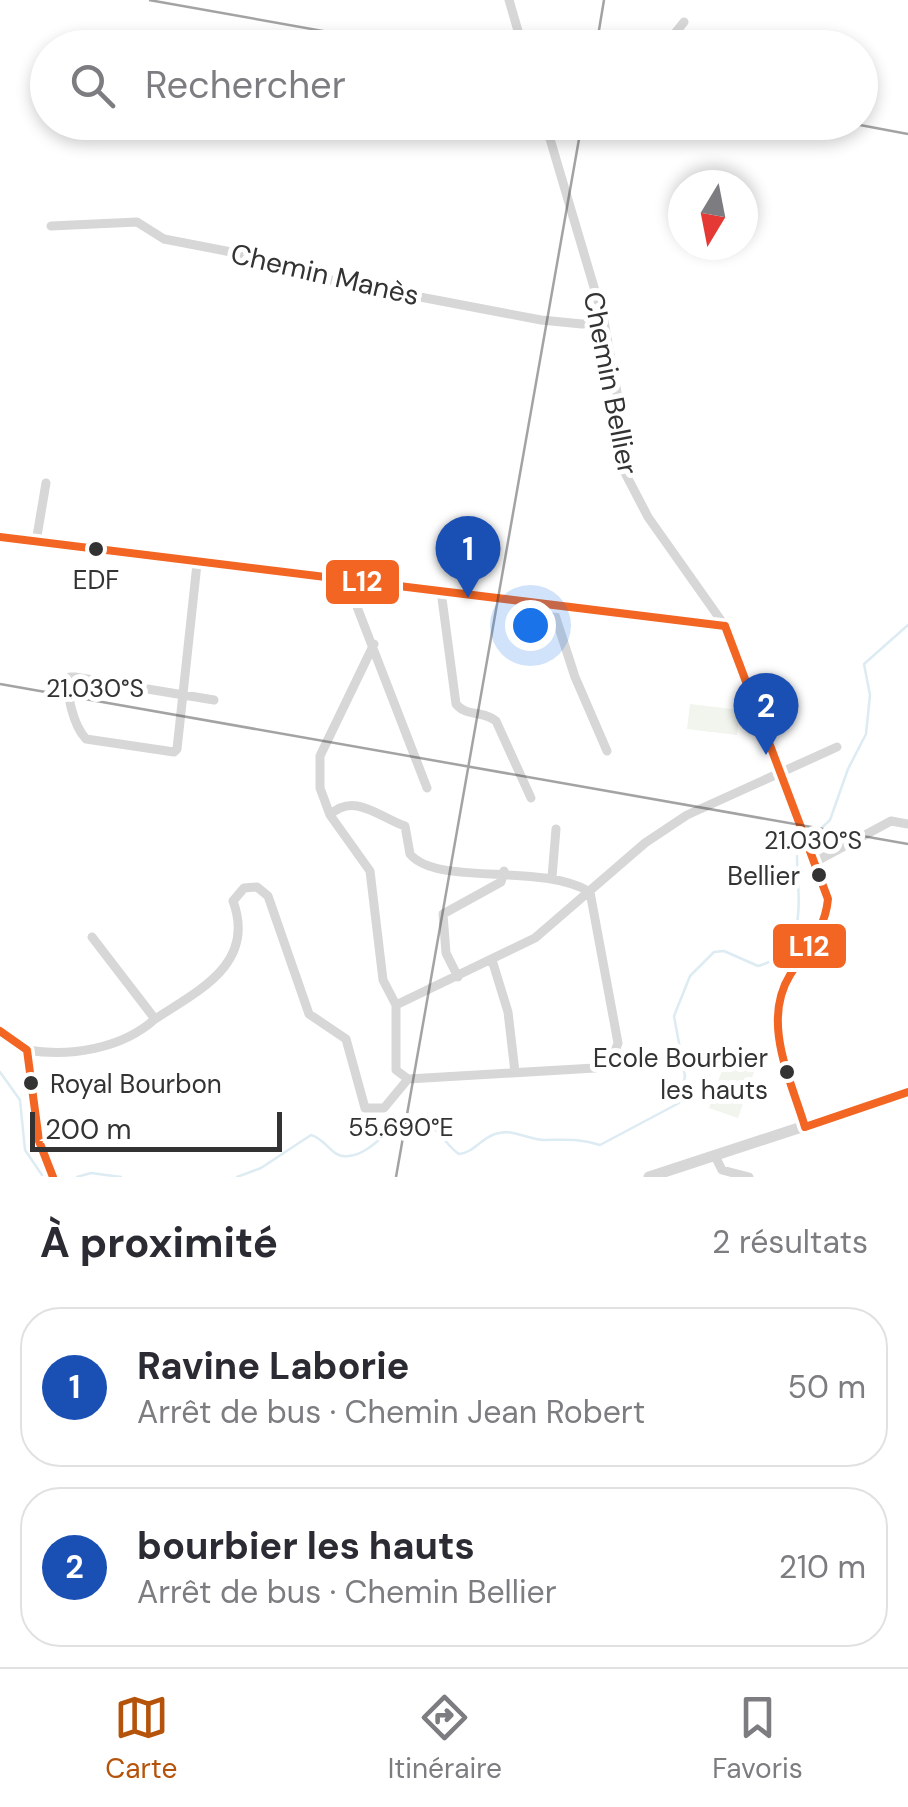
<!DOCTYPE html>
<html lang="fr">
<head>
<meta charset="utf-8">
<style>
	:root { --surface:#fff; --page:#f2f2f3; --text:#2b2b33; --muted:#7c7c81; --line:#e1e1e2; --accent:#b45309 }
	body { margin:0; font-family:"DM Sans",sans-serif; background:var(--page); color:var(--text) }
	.compass { position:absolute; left:668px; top:170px; width:90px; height:90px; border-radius:50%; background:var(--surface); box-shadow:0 5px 15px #0003; rotate:190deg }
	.scale { position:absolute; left:30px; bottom:25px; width:252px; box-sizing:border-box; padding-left:10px; border:5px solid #333; border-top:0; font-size:28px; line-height:35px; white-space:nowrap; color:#333; -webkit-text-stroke:8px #fff; paint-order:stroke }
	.you { position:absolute; left:530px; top:625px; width:35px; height:35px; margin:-25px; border:8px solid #fff; border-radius:50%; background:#1a73e8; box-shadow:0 0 0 15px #1a73e833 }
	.badge { display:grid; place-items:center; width:65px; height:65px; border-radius:50%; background:var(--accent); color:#fff; font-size:32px; font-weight:700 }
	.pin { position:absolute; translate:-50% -82px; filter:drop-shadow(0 2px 5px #0008) }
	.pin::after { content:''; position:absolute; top:52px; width:35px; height:30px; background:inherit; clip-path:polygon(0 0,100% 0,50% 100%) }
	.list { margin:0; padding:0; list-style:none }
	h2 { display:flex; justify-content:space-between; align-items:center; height:130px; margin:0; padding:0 40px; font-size:42px }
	h2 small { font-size:32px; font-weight:400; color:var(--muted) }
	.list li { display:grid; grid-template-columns:65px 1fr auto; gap:30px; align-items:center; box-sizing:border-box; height:160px; margin:0 20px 20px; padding:0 20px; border:2px solid var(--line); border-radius:40px }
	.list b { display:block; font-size:38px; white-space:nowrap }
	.list p { margin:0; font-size:32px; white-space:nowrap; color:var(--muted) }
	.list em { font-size:32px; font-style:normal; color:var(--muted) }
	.icon { flex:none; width:55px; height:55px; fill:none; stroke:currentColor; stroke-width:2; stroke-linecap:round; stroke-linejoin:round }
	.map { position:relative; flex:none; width:908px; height:1177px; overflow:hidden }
	.search { position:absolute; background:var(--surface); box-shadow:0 5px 15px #0003; left:30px; right:30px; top:30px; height:110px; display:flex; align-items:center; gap:25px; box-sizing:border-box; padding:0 35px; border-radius:55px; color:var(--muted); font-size:38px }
	.sheet { height:490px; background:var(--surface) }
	nav { display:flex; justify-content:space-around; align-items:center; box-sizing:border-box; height:140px; border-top:2px solid var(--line); background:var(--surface); font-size:28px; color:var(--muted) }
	nav a { display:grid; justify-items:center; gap:5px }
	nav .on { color:var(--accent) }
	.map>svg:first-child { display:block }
</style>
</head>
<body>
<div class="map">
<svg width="908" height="1177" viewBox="0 0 908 1177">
	<rect width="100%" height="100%" fill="#fff"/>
	<path fill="#f1f5ed" d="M690 704 740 710 737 735 687 729Z
		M728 1053 757 1063 738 1118 709 1108Z"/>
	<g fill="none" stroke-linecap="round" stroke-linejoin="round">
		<path stroke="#ddebf3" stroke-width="2.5" d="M811 838 830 820 848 769 866 734 870 695 864 664 908 625
			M0 1072 20 1100 25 1150 42 1175
			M77 1177 91 1173 121 1177
			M237 1177 261 1168 311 1135C327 1139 331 1159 349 1156 378 1153 390 1114 425 1124 440 1128 446 1146 459 1154 475 1152 480 1139 495 1134 512 1128 526 1139 543 1140 565 1140 579 1138 600 1145L679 1103 685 1076 674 1016 690 976 714 952 724 951 758 966C811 952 797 896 797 856"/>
		<path stroke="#d7d7d7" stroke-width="9" d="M509 0 523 48
			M663 48 684 22
			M545 122 604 321 617 392 623 469 648 517 725 626 828 899C830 940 784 966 778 1004 773 1041 795 1091 805 1127
			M51 226 137 222 164 239 231 252 310 276 541 320 582 324 604 321
			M0 537 725 626
			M36 542 46 483
			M197 564 177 749 174 752 86 739C74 726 65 694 70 677H75L214 700
			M347 581 427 788
			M441 591 456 704C466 717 483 710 496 721L531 798
			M552 606 575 677 607 751
			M374 644 320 756V788L330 815 370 871 383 980 396 1005
			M330 815C354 792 379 817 405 826L410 854C437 887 541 862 590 892L618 1043 613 1057 595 1068 408 1079 396 1070V1005
			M813 863 891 821 908 824
			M552 877 556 829
			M492 960 508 1012 515 1072
			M458 977 446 953 443 914 501 882 504 871
			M396 1005 535 938 645 843 687 815 837 747
			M155 1019C200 990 256 963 233 901L244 888 257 887 268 896 309 1014 346 1039 365 1108H384L408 1079
			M0 1031 27 1050 39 1141 53 1177
			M27 1050C70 1057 122 1049 155 1019L92 937
			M715 1156 722 1170 749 1177"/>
		<path stroke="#d7d7d7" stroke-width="11" d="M649 1177 908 1092"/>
		<g stroke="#fff" stroke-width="15">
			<path id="bus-1" d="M0 537 725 626
				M725 626 828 899C825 931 806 949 790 975 761 1022 791 1080 805 1127
				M0 1031 27 1050 39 1141 53 1177
				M805 1127 908 1092"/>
		</g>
		<use href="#bus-1" stroke="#f26522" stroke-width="8"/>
	</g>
	<path fill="none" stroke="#333" stroke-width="2.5" stroke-opacity="0.45" d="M149 0 418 48M596 48 604 0M844 122 908 134M0 684 908 844M396 1177 582 122"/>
	<g fill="#333" stroke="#fff" stroke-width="4">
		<circle cx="96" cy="549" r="9"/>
		<circle cx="819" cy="875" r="9"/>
		<circle cx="787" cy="1072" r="9"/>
		<circle cx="31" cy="1083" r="9"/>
	</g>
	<g text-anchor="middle" stroke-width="10" stroke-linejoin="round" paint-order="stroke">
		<g font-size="26" fill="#333" stroke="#fff" text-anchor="end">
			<text x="96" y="589" text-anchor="middle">EDF</text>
			<text x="800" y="885">Bellier</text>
			<text x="768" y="1067">Ecole Bourbier<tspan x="768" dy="32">les hauts</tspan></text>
			<text x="50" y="1093" text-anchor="start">Royal Bourbon</text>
		</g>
		<g font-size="28" fill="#333" stroke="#fff">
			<text transform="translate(325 274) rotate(13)" y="10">Chemin Manès</text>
			<text transform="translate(611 383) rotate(79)" y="10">Chemin Bellier</text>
		</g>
	</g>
	<g font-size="25" text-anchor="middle" fill="#333" stroke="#fff" stroke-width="10" stroke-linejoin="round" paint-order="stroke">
		<text x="95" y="697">21.030°S</text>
		<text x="813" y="849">21.030°S</text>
		<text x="401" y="1136">55.690°E</text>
	</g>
	<g stroke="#fff" stroke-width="4">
		<rect x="324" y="558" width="77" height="48" rx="10" fill="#f26522"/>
		<rect x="771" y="922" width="77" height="48" rx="10" fill="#f26522"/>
	</g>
	<g font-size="28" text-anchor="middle" font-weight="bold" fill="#fff">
		<text x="362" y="591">L12</text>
		<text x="809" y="956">L12</text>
	</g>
</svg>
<svg class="compass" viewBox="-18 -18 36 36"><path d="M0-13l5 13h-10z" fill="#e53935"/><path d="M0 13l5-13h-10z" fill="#7c7c81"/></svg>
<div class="scale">200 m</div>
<div class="you"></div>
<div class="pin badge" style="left:468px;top:598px;background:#1a4fb4">1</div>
<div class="pin badge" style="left:766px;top:755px;background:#1a4fb4">2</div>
<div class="search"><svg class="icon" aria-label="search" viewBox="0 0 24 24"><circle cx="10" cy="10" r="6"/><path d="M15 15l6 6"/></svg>Rechercher</div>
</div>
<section class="sheet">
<h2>À proximité<small>2 résultats</small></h2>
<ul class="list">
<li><span class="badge" style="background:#1a4fb4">1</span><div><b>Ravine Laborie</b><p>Arrêt de bus · Chemin Jean Robert</p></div><em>50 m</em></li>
<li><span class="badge" style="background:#1a4fb4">2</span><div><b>bourbier les hauts</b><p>Arrêt de bus · Chemin Bellier</p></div><em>210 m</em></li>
</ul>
</section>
<nav>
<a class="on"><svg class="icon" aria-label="map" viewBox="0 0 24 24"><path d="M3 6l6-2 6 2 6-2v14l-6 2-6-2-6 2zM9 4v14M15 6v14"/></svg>Carte</a>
<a><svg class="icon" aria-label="directions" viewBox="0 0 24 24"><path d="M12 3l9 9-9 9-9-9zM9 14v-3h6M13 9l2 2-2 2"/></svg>Itinéraire</a>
<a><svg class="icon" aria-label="saved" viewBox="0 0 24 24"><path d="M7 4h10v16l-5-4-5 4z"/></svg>Favoris</a>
</nav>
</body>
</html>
